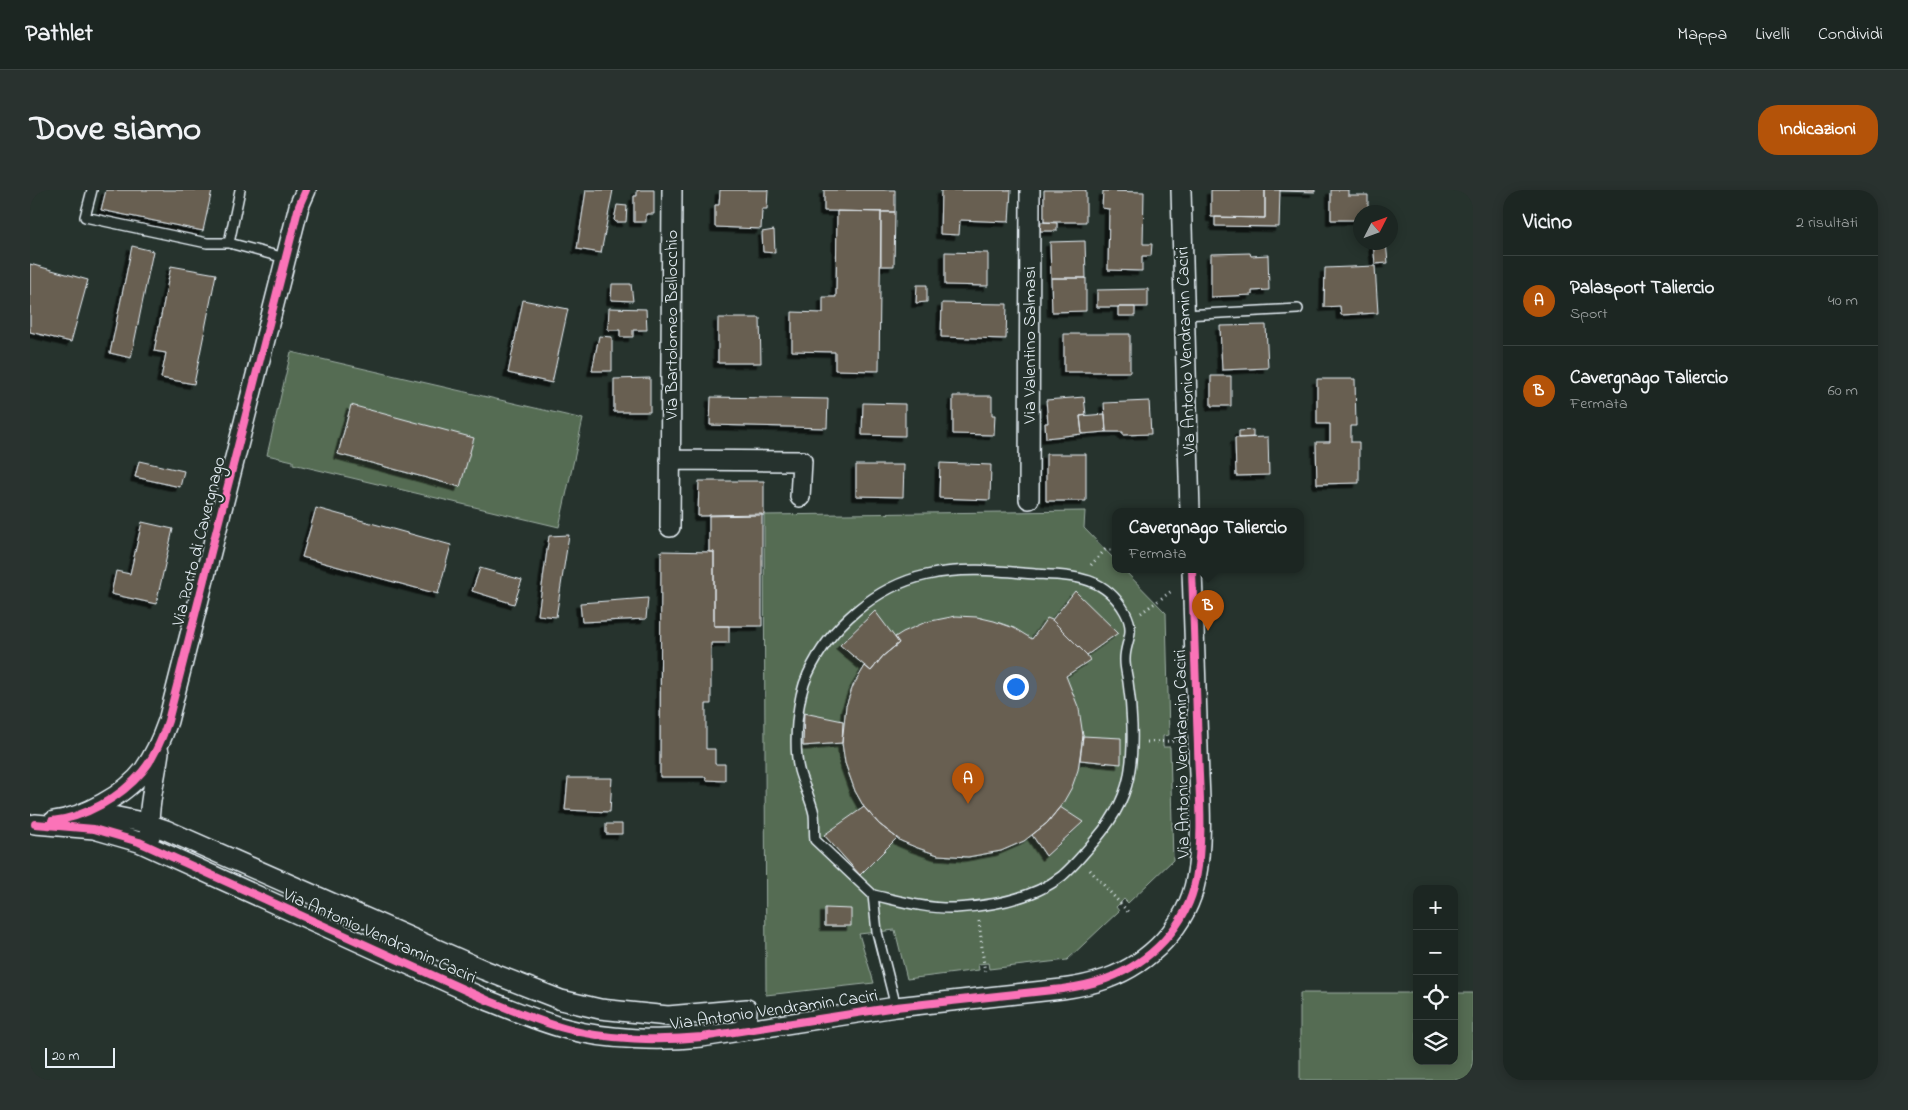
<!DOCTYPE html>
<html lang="it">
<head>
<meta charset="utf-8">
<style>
	:root { --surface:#1c2622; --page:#29322f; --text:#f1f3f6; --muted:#a0a5a5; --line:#3a4340; --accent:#b45309 }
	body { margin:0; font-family:"Indie Flower",sans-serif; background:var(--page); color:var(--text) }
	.controls { position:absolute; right:15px; bottom:15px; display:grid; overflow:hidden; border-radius:10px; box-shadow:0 2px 12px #0003 }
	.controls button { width:45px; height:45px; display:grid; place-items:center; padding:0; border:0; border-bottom:1px solid var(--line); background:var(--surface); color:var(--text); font:25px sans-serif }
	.compass { position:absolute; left:1323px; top:15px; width:45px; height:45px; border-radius:50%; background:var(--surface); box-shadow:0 2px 12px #0003; rotate:48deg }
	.scale { position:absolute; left:15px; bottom:12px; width:70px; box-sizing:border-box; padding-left:5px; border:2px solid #e8f1f8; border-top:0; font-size:14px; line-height:18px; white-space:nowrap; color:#e8f1f8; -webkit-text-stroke:4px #26332d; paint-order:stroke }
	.you { position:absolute; left:985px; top:496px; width:18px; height:18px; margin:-12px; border:4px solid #fff; border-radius:50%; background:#1a73e8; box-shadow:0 0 0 8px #1a73e833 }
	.badge { display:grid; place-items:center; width:32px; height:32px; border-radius:50%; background:var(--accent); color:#fff; font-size:16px; font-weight:700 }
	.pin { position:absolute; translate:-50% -41px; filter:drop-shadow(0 1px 2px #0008) }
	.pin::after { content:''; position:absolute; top:26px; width:18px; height:15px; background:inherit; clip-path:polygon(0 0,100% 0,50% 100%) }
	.popup { position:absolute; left:1082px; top:318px; width:192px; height:65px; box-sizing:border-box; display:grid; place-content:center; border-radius:10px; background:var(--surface); filter:drop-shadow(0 1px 4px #0005); font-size:16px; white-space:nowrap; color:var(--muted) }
	.popup b { font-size:19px; color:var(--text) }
	.popup::after { content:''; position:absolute; left:50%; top:100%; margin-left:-10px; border:10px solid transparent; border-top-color:var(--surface) }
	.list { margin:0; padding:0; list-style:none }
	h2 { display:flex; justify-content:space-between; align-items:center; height:65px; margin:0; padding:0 20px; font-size:21px }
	h2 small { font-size:16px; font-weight:400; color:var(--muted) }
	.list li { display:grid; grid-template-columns:32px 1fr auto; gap:15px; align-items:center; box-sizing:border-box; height:90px; padding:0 20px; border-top:1px solid var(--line) }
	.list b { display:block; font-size:19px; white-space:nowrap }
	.list p { margin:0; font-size:16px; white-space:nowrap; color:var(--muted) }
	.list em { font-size:16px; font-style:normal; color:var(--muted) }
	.icon { flex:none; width:28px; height:28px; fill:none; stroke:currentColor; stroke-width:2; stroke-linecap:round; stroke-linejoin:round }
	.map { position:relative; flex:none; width:1443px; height:890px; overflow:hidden; border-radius:20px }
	header { display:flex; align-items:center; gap:30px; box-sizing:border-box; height:70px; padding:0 25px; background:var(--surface); border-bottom:1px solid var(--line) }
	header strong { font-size:24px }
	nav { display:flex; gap:28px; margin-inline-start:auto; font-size:18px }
	.intro { display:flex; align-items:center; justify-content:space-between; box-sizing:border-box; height:120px; padding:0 30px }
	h1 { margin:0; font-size:35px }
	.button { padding:12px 22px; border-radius:20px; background:var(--accent); color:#fff; font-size:18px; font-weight:700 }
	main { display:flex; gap:30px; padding:0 30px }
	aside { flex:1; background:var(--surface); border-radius:20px; box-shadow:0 2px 12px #0003 }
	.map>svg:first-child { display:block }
</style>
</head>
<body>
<header>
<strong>Pathlet</strong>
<nav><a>Mappa</a><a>Livelli</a><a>Condividi</a></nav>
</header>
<div class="intro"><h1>Dove siamo</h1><a class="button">Indicazioni</a></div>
<main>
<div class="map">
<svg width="1443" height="890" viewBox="0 0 1443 890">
	<defs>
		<filter id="shadow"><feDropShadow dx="-4.5" dy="4.5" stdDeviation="0" flood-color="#0009"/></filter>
	</defs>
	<rect width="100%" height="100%" fill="#26332d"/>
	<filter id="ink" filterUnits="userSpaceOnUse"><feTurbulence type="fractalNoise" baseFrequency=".02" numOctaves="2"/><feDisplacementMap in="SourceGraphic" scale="10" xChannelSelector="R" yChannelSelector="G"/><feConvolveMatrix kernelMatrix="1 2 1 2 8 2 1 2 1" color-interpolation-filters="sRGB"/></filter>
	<g filter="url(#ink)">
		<path fill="#546c52" stroke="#9eaea5" d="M261 162 553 229 529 337 263 274V271L237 265Z
			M1055 321 1054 338 1085 370 1086 380H1094L1136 423 1139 545 1133 546V557H1140L1143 670 1098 713 1094 709 1086 717 1089 721 1037 770 959 779 958 773 948 774 949 780 877 789 865 740 829 744 844 793 736 805 734 325Z
			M1270 803H1387V871H1424V803H1443V890H1270Z"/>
		<path fill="#685f51" stroke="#e8f1f8" filter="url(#shadow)" d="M76 0H182L173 41 71 20Z
			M556 0H583L571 63 547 59Z
			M607 0H624V24H616V32H604V6H607Z
			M690 0H738L737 19H732L731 39 685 37V15H689Z
			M794 0H865V22L794 21Z
			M911 0H981L979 32 930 30 929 45 910 44Z
			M1014 0H1056V32H1014Z
			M1181 0H1235V28L1181 27Z
			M1235 0H1250L1249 37 1185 36V27L1235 28Z
			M1250 0H1285V2L1250 1Z
			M1301 0H1318V5H1338V22H1330V30H1301Z
			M1073 1 1114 2 1113 54H1122L1121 66H1112V81L1078 80 1079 19 1072 18Z
			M587 15 597 16 596 32H586L584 30Z
			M807 21 851 22 849 181 805 180V162L762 161V122L793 123V107H806Z
			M851 22H865L864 76H851Z
			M1011 32 1027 33V41H1010Z
			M744 40 745 63 733 62 732 42Z
			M1055 51 1056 88H1021L1020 52Z
			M1343 52H1356L1358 73 1345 74Z
			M102 56 123 61 101 168 80 163Z
			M915 62 958 63V96L915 95Z
			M1220 63 1221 66 1238 65 1239 100 1222 101V105L1181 107V64Z
			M0 74 58 90 41 152 0 142Z
			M141 76 186 84 164 194 131 188 136 163 124 161Z
			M1345 76 1348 123 1311 125 1310 116 1294 117 1295 78Z
			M1021 88H1056V121L1022 122Z
			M582 94H601L603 111 581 110Z
			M887 95H897V112L886 113Z
			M1118 99V117H1067V100Z
			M493 110 538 119 522 193 478 183Z
			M912 113 977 114 976 149 911 147Z
			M1088 117H1105V126H1088Z
			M579 118 616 119 617 140H603V147H590V140H578Z
			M688 128H730L731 173H688Z
			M1236 135 1238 178 1192 180 1190 136Z
			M1034 144H1100V182H1034Z
			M569 146 582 147V181H562Z
			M1181 186H1201V216H1181Z
			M620 188V222H584V189Z
			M1287 189H1325L1326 236H1321V252H1329V293L1287 294 1286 252H1300V234H1287Z
			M923 206H962V225H965L964 245 923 244Z
			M681 207 798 209 797 238 680 235Z
			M1054 207 1056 225 1050 226 1052 244 1016 248 1015 233H1018L1016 210Z
			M1119 211 1121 244 1093 245V242H1076L1074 213Z
			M833 213 875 214V246L832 245Z
			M321 215 444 248 430 297 308 264Z
			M1075 224 1076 242 1052 244 1050 226Z
			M1223 240V247L1209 248V241Z
			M1238 247 1239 285 1206 286 1205 248Z
			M1016 264H1056V311H1016Z
			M109 271 154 281 150 297 105 287Z
			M910 273 961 275 960 310 909 308Z
			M826 275H874L873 307 826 306Z
			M669 291H734V325L668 326Z
			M286 318 421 355 408 404 272 367Z
			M732 324V436H684V362H679V325Z
			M112 332 143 339 126 414 81 404 86 381 100 384Z
			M539 345 526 427 508 425 519 346Z
			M631 361 684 362V436H699V453H681V514H676V559H685V574H695V591L676 590V587H630Z
			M450 378 492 390 484 414 442 401Z
			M1045 401 1088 443 1057 465 1022 430Z
			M618 408 616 429 552 432 550 413Z
			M845 421 869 453 853 466 841 481 810 455Z
			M926 426 947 427 964 431 984 438 1002 449 1017 428 1022 430 1057 465 1060 470 1036 486 1049 519 1053 546 1048 580 1042 597 1033 613 1017 633 994 651 971 661 938 667 908 665 885 657 871 651 849 634 834 617 825 601 815 573 812 553 816 516 823 496 835 476 841 481 853 466 869 453 865 447 873 442 896 432Z
			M774 523 813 531 812 553 773 556Z
			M1053 546 1091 548V574L1050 570Z
			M538 588H582L580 622 535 620Z
			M834 617 849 634 867 648 830 685 794 645Z
			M1030 617 1053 632 1016 666 1002 645 1017 633Z
			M576 634H592V644H576Z
			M795 718 821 719V736H795Z"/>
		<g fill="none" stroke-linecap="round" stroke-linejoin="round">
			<g stroke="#e8f1f8" stroke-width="12">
				<path id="lane" d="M62 0 55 27 177 53H199L255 68
					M199 53 210 0
					M1154 125 1268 119
					M843 705C870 711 897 719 925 718 960 716 1003 709 1032 686 1045 675 1056 661 1067 648 1083 629 1097 604 1100 579 1104 553 1102 518 1098 492 1097 485 1095 478 1095 471 1094 452 1107 444 1095 422 1074 385 1042 386 1005 384 970 381 933 377 897 385 846 396 800 436 778 484 767 508 763 554 769 580 773 595 781 609 784 624 785 632 784 642 785 650L843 705 847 742 866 817"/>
			</g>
			<g stroke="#e8f1f8" stroke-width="22">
				<path id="street" d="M1151 0 1160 322
					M640 270 772 271 770 307
					M999 309 1000 0
					M640 337 642 0
					M58 621 112 632 136 640 454 780 531 810 570 819 638 826 717 819 716 840
					M24 631C53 628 96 604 114 580 125 565 132 548 138 531L269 16 276 0
					M5 634 64 639 109 652 457 810C484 821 510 832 537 839 577 850 631 851 672 847L866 817 1032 799C1047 797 1062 794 1076 789 1120 773 1157 736 1166 689 1174 646 1169 601 1168 557 1166 498 1164 439 1162 380
					M120 646C116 625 126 585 129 562"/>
			</g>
			<path stroke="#e8f1f8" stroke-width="3" stroke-dasharray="1 4" stroke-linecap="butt" d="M1061 375 1075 360H1086
				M1111 423 1143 400
				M1117 552 1148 551
				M1060 680 1099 723
				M949 731 955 784"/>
			<use href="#lane" stroke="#26332d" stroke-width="9"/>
			<use href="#street" stroke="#26332d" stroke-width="19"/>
			<g stroke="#26332d" stroke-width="11">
				<path id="cycleway" d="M22 631C54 628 91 607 112 582 125 567 132 549 138 531L269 16 276 0
					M5 634 64 639 109 652 457 810C484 821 510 832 537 839 577 850 631 851 672 847L866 817 1032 799C1047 797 1062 794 1076 789 1120 773 1157 736 1166 689 1174 646 1169 601 1168 557 1166 498 1164 439 1162 380"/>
			</g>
			<use href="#cycleway" stroke="#fb73b8" stroke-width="8"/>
		</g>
	</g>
	<g text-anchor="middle" stroke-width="4" stroke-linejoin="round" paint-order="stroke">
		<g font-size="18" fill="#e8f1f8" stroke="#26332d">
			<text transform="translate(641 135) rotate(-90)" y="6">Via Bartolomeo Bellocchio</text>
			<text transform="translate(999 155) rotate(-90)" y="6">Via Valentino Salmasi</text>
			<text transform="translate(1155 161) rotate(-92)" y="6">Via Antonio Vendramin Caciri</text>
			<text transform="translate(168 351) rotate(-76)" y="6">Via Porto di Cavergnago</text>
			<text transform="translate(1151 564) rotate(-91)" y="6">Via Antonio Vendramin Caciri</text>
			<text transform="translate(350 745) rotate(24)" y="6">Via Antonio Vendramin Caciri</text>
			<text transform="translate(744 819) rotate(-8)" y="6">Via Antonio Vendramin Caciri</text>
		</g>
	</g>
</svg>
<div class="controls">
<button>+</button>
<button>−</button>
<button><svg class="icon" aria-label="locate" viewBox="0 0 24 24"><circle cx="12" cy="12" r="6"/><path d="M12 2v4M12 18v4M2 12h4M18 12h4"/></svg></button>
<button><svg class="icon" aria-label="layers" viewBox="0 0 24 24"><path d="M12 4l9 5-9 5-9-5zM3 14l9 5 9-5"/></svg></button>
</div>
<svg class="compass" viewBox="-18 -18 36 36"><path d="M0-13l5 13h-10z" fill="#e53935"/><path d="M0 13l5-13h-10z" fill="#a0a5a5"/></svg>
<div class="scale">20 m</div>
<div class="you"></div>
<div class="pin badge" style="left:938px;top:614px">A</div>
<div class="pin badge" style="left:1178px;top:441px">B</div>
<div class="popup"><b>Cavergnago Taliercio</b>Fermata</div>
</div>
<aside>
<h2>Vicino<small>2 risultati</small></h2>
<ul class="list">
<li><span class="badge">A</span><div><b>Palasport Taliercio</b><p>Sport</p></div><em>40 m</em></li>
<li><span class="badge">B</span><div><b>Cavergnago Taliercio</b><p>Fermata</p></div><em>60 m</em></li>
</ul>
</aside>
</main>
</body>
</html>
